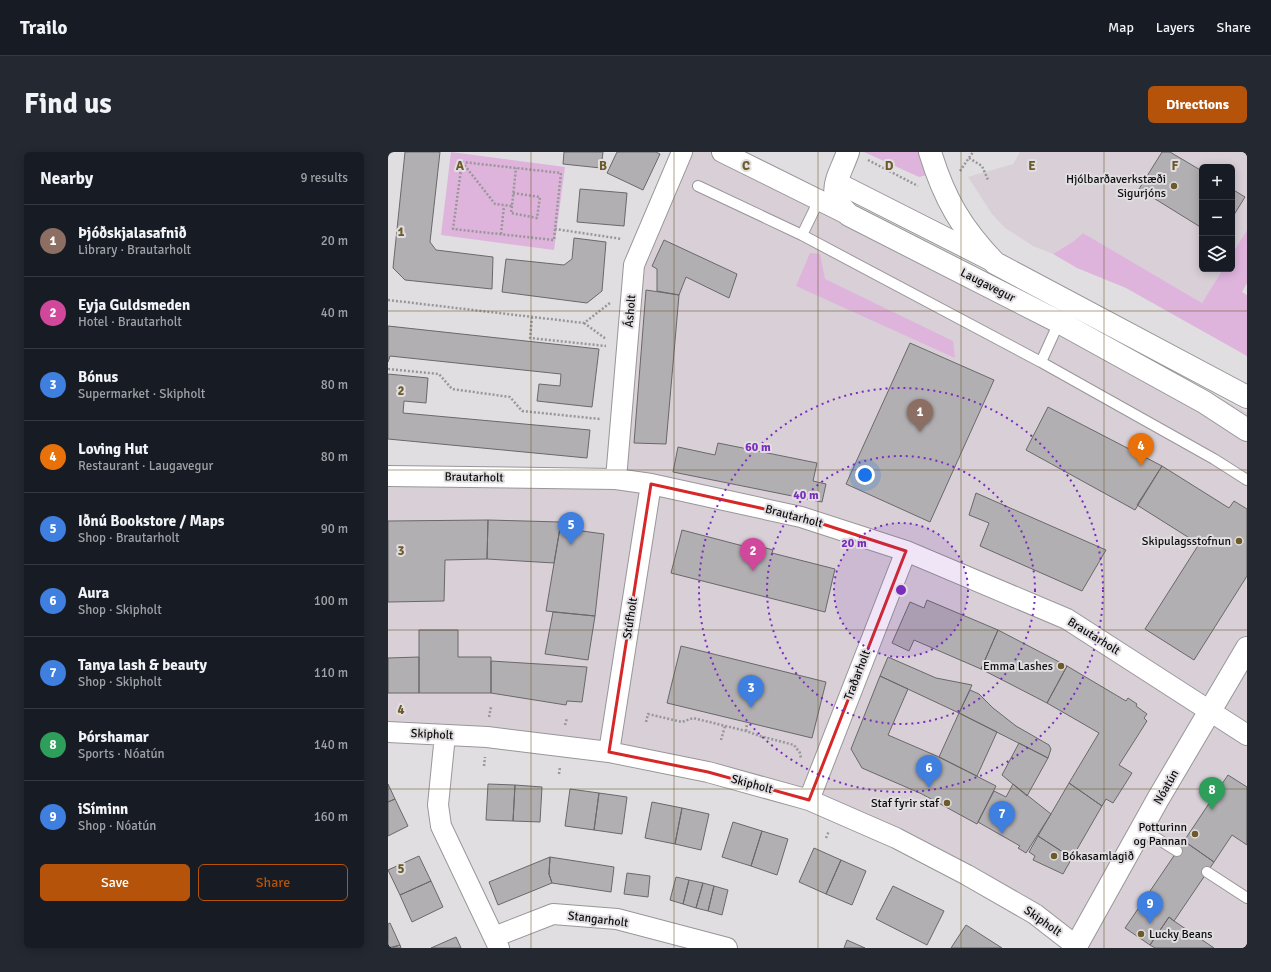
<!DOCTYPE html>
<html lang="en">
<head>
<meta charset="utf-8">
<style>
	:root { --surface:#171b24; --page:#242831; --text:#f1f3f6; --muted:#9ea1a6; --line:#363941; --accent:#b45309 }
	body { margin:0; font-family:Signika,sans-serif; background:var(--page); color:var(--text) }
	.controls { position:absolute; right:12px; top:12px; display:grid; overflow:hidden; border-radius:6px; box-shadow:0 2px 10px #0003 }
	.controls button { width:36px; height:36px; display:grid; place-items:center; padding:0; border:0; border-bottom:1px solid var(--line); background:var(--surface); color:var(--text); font:20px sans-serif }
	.you { position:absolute; left:477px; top:323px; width:14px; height:14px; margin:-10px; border:3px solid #fff; border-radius:50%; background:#1a73e8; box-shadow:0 0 0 6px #1a73e833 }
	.badge { display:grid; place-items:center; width:26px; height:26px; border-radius:50%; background:var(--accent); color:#fff; font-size:13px; font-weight:700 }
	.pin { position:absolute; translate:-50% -33px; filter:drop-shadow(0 1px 2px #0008) }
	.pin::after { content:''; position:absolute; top:21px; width:14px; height:12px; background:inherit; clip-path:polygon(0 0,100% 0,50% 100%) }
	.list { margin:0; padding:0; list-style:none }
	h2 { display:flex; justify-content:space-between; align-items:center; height:52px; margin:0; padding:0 16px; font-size:17px }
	h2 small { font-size:13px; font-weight:400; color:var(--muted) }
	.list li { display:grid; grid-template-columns:26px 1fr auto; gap:12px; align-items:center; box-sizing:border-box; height:72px; padding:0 16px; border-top:1px solid var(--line) }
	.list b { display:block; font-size:15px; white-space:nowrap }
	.list p { margin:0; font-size:13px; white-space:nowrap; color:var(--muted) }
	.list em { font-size:13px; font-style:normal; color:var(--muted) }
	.actions { display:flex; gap:8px; padding:12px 16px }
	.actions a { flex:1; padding:9px 0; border:1px solid var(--accent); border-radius:6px; text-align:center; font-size:14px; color:var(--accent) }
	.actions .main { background:var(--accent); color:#fff }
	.icon { flex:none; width:22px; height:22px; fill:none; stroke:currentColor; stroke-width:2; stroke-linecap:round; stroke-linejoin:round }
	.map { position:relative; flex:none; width:859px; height:796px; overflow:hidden; border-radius:6px }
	header { display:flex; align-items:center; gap:24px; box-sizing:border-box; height:56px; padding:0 20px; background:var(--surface); border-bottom:1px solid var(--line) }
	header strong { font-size:19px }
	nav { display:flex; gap:22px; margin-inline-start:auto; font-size:14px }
	.intro { display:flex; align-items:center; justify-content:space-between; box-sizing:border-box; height:96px; padding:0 24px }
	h1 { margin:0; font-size:28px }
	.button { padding:10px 18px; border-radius:6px; background:var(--accent); color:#fff; font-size:14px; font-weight:700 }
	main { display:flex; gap:24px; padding:0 24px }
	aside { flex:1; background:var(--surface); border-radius:6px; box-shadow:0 2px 10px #0003 }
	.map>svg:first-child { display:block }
</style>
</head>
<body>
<header>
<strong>Trailo</strong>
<nav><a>Map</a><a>Layers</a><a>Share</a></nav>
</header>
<div class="intro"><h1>Find us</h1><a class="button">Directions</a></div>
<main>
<aside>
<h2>Nearby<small>9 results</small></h2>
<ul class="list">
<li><span class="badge" style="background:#8d6e63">1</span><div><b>Þjóðskjalasafnið</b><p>Library · Brautarholt</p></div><em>20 m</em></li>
<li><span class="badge" style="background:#d1479c">2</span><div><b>Eyja Guldsmeden</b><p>Hotel · Brautarholt</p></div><em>40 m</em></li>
<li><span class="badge" style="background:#3f7fe0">3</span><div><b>Bónus</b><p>Supermarket · Skipholt</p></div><em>80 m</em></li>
<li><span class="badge" style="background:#e8710a">4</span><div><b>Loving Hut</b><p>Restaurant · Laugavegur</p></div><em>80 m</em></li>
<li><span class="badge" style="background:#3f7fe0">5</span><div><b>Iðnú Bookstore / Maps</b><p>Shop · Brautarholt</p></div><em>90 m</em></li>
<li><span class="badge" style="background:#3f7fe0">6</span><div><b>Aura</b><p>Shop · Skipholt</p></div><em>100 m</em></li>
<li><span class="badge" style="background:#3f7fe0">7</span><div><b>Tanya lash &amp; beauty</b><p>Shop · Skipholt</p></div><em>110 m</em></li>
<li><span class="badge" style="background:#2e9e5b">8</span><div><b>Þórshamar</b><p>Sports · Nóatún</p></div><em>140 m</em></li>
<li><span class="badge" style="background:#3f7fe0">9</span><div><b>iSíminn</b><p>Shop · Nóatún</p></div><em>160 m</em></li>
</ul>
<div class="actions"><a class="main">Save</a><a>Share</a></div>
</aside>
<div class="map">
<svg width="859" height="796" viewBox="0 0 859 796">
	<rect width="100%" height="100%" fill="#e1dee1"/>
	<path fill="#d8cfd7" d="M296 0H352L848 254 859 261V796H700L641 754 507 682 322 617 0 580V327L229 329 247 113Z
		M632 0H859V78L844 102V15H814V117H835L814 151 695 81 686 89 665 102 645 94 617 76 604 62 580 25 625 12Z"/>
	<path fill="#deb4dd" d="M63 0 177 15 166 98 53 83Z
		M476 0H530L539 23 531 25Z
		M859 78V131L854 140 859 143V204L738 136 689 116 665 102 686 89 695 81 814 151 835 117H844V102Z
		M422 101 432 102 437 127 565 189 567 206 408 134Z"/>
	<path fill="#b2afb2" stroke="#6a686a" d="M17 0H52L42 90 48 98 105 105 104 137 17 128 5 116Z
		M176 0H215L213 16 175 12Z
		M229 0H268L272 2 255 38 219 21Z
		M774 0H782L814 19V76L751 37Z
		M192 37 239 41 236 74 189 70Z
		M844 37 857 45 844 66Z
		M186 86 218 90 214 139 199 151 114 140 118 107 176 113 184 107Z
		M276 88 349 122 341 146 298 125 291 143 269 139V117L264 114Z
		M258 138 291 143 278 292 246 291Z
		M0 174 211 197 204 255 149 249 151 232 172 234 173 222 2 204 0 210Z
		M522 191 606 228 542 370 458 332Z
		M0 222 40 226 38 251 16 249 15 261 202 278 199 306 0 287Z
		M660 255 774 314 747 358 638 298Z
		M330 291 429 311 425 329 438 332 434 350 285 320 290 295 327 303Z
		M774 314 841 356 846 349 859 357V424L806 508 757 477 811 392 749 353Z
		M588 341 718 398 694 439 592 394 601 371 581 363Z
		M100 368 173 370 166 411 99 407Z
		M100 368 99 407 57 408 56 449 0 450V369Z
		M172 376 216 382 207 464 158 459Z
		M294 378 359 395 360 391 385 398 384 401 447 417 437 460 283 421Z
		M539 448 610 478 593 517 526 488 521 499 504 491 522 450 536 456Z
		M165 460 207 464 200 508 157 502Z
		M31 478H70V505H103V541H31Z
		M610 478 679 514 659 551 593 517Z
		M293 494 438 530 424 586 279 551Z
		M31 505V541H0V506Z
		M500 505 548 526 584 533 571 561 492 524Z
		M103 509 199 515 194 550 179 549 178 553 103 541Z
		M679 514 738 549 740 546 749 552 748 554 759 562 756 566 759 569 731 613 744 621 725 651 718 647 714 654 681 631 711 581 659 551Z
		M492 524 520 537 500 583 551 605 608 634 589 672 534 642 474 616 463 597Z
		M582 538 591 542 605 556 628 574 661 593 663 597 660 606 571 561Z
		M571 561 609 580 589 624 551 605Z
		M631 591 660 606 639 644 614 623Z
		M840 623 859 635V693L844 683 826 710 796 689Z
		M681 631 714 654 684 706 650 684Z
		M0 632 7 647 0 650Z
		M100 632 127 633 125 669 98 668Z
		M625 632 663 662 638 701 630 696 632 694 590 670 606 639 618 645Z
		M127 633 154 635 152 670 125 669Z
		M182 637 211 641 206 678 177 674Z
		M211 641 239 645 234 682 206 678Z
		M7 647 20 674 0 684V650Z
		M264 650 294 656 287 692 257 686Z
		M294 656 321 662 313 698 287 692Z
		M345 670 374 679 363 714 334 705Z
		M374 679 400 687 389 723 363 714Z
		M650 684 684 706 675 722 645 708 647 704 641 700Z
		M796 689 826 710 786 769 781 765 762 793 737 776Z
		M426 696 453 708 438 742 411 730Z
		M31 704 43 729 12 743 0 718Z
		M162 705 226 715 223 740 164 731 161 722Z
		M162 705 161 722 164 731 110 753 101 730Z
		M453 708 478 719 464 753 438 742Z
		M239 721 262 724 260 745 236 742Z
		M288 725 301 728 295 752 282 748Z
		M301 728 315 731 308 756 295 752Z
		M43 729 55 755 24 770 12 743Z
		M315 731 326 734 320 759 308 756Z
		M326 734 340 738 334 763 320 759Z
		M505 734 556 759 539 793 488 767Z
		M781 765 786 769 826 796H767L762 793Z
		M2 771 12 793 0 796V772Z
		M578 773 614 796H563Z
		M68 785 73 796H43Z
		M459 788 477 796H456Z
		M12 793 13 796H4Z"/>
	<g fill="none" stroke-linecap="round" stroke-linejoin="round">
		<g stroke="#999699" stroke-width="12">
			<path id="lane" d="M310 34 414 83 653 210 826 307 859 328
				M414 83 431 48
				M653 210 672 168
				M754 677 789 699
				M819 720 859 746"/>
		</g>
		<g stroke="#999699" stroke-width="22">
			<path id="street" d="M334 0 461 63
				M448 30 602 108
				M0 324 228 327 263 332 413 365 518 399 679 467 859 583
				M228 327 246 113 294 0
				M0 580 99 585 221 600 320 620 421 648 508 686 579 723 647 762 688 794
				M57 583 50 653 53 674 111 796
				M221 600 263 332
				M421 648 518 399
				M106 785 165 762 229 767 339 796"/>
		</g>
		<g stroke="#999699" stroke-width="24">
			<path id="secondary" d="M460 0C451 26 436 41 461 63L671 170 816 250 859 278
				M542 0C556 46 573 76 607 111L859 245
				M687 796 770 647 859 496"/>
		</g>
		<path stroke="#989698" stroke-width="2.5" stroke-dasharray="2 2" stroke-linecap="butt" d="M581 6 594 14 600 28
			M480 8 530 34
			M74 10 107 52 124 54 128 16
			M572 19 585 0
			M124 54 123 61 149 66 152 45 125 41
			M167 77 166 88 65 77 74 10 173 21 167 77 234 87
			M113 82 116 54
			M0 148 196 171 222 151
			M144 165 142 186 218 194
			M196 171 218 187
			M0 217 51 222 64 237 122 245 134 259 212 267
			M101 565 103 555
			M258 570 260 562 294 570 305 566 358 579 372 584 406 593 412 601 413 607
			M177 573 179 566
			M358 579 359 571
			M333 588 337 574
			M96 614 97 605
			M171 622 172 615
			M438 686 441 679"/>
		<use href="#lane" stroke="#fff" stroke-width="10"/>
		<use href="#street" stroke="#fff" stroke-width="20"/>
		<use href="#secondary" stroke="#fff" stroke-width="22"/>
	</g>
	<path fill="none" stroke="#d62828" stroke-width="3" stroke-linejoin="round" d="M263 332 413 365 518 399 421 648 320 620 221 600Z"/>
	<path fill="none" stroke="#6c5a28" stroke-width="1" stroke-opacity="0.55" d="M143 0V796M286 0V796M430 0V796M573 0V796M716 0V796M0 159H859M0 318H859M0 478H859M0 637H859"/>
	<circle cx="513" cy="438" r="67" fill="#7b2cbf" fill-opacity=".12"/>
	<g fill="none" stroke="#7b2cbf" stroke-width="2" stroke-dasharray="2 4">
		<circle cx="513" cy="438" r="67"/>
		<circle cx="513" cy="438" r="134"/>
		<circle cx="513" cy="438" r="202"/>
	</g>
	<g fill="#6c5a28" stroke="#e1dee1" stroke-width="1.5">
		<circle cx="786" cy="34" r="4"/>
		<circle cx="851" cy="389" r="4"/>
		<circle cx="673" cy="514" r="4"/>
		<circle cx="559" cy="651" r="4"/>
		<circle cx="807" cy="682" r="4"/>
		<circle cx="666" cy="704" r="4"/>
		<circle cx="753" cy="782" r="4"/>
	</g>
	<g text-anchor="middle" stroke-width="4" stroke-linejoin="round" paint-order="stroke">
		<g font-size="12" fill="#0f0e0f" stroke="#e1dee1" text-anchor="end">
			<text x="778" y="31">Hjólbarðaverkstæði<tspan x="778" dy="14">Sigurjóns</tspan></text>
			<text x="843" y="393">Skipulagsstofnun</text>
			<text x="665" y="518">Emma Lashes</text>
			<text x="551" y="655">Staf fyrir staf</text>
			<text x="799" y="679">Potturinn<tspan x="799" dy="14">og Pannan</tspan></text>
			<text x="674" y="708" text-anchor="start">Bókasamlagið</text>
			<text x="761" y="786" text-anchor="start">Lucky Beans</text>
		</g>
		<g font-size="12" fill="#0f0e0f" stroke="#e1dee1">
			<text transform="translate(600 133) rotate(27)" y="4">Laugavegur</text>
			<text transform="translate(242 159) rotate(-85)" y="4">Ásholt</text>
			<text transform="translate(86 325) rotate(1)" y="4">Brautarholt</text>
			<text transform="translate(406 364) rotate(15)" y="4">Brautarholt</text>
			<text transform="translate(242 466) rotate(-81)" y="4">Stúfholt</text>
			<text transform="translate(706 484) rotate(32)" y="4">Brautarholt</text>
			<text transform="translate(469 523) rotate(-69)" y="4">Traðarholt</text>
			<text transform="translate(44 582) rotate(3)" y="4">Skipholt</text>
			<text transform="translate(364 632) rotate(15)" y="4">Skipholt</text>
			<text transform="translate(778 635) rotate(-60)" y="4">Nóatún</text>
			<text transform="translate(210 767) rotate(7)" y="4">Stangarholt</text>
			<text transform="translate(655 769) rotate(35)" y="4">Skipholt</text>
		</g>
	</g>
	<g font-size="13" text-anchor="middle" font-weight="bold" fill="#6c5a28" stroke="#e1dee1" stroke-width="4" stroke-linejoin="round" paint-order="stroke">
		<text x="72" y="18">A</text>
		<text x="215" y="18">B</text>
		<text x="358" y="18">C</text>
		<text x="501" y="18">D</text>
		<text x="644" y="18">E</text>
		<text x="787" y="18">F</text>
		<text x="13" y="84">1</text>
		<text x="13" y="243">2</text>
		<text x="13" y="403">3</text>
		<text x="13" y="562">4</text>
		<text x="13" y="721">5</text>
	</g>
	<circle cx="513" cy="438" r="6" fill="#7b2cbf" stroke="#e1dee1" stroke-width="2"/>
	<g font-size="12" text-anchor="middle" font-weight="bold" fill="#7b2cbf" stroke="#e1dee1" stroke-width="4" stroke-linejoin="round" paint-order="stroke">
		<text x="370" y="299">60 m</text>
		<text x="418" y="347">40 m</text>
		<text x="466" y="395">20 m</text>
	</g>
</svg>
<div class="controls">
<button>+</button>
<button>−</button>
<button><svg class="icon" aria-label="layers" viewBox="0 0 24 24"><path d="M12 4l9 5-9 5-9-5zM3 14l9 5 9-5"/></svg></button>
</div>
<div class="you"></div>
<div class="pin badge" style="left:532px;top:280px;background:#8d6e63">1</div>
<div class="pin badge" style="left:365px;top:419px;background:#d1479c">2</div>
<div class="pin badge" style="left:363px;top:556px;background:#3f7fe0">3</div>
<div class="pin badge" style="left:753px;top:314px;background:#e8710a">4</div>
<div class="pin badge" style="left:183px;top:393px;background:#3f7fe0">5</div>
<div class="pin badge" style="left:541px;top:636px;background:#3f7fe0">6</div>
<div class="pin badge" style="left:614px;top:682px;background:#3f7fe0">7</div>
<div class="pin badge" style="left:824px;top:658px;background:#2e9e5b">8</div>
<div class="pin badge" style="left:762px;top:772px;background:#3f7fe0">9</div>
</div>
</main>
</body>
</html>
